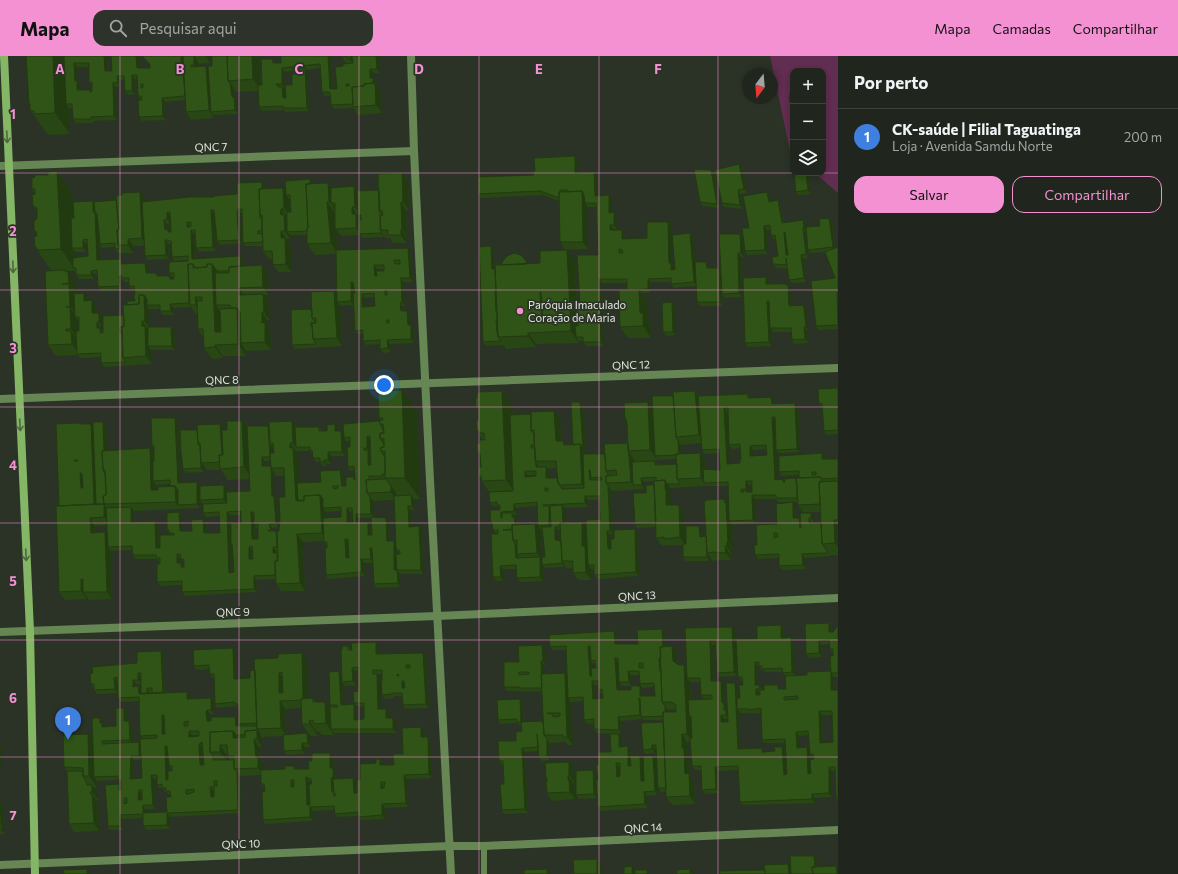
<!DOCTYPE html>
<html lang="pt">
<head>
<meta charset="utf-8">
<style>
	:root { --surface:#20261d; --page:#2d322a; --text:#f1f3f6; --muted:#a2a5a4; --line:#3d433b; --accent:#f491d3 }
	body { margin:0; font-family:Commissioner,sans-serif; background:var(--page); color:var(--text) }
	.controls { position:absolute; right:12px; top:12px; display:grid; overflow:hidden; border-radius:8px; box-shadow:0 2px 6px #0003 }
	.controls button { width:36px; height:36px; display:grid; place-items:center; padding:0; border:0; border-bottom:1px solid var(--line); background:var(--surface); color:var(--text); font:20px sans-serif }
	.compass { position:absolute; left:742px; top:12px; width:36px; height:36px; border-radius:50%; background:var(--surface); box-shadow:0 2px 6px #0003; rotate:196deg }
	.you { position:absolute; left:384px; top:329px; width:14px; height:14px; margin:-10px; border:3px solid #fff; border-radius:50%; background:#1a73e8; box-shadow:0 0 0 6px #1a73e833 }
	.badge { display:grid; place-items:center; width:26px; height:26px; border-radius:50%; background:var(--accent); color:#fff; font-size:13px; font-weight:700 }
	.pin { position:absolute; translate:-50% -33px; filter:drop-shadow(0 1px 2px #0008) }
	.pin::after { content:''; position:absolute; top:21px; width:14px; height:12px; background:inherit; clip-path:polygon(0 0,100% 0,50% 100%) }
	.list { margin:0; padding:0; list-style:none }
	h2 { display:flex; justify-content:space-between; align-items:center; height:52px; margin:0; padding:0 16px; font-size:17px }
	h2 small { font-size:13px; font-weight:400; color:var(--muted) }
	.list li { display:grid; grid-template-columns:26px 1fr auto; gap:12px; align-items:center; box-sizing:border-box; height:56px; padding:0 16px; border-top:1px solid var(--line) }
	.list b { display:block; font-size:15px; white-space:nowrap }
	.list p { margin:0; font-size:13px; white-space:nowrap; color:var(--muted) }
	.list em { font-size:13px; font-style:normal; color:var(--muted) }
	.actions { display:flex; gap:8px; padding:12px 16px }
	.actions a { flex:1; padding:9px 0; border:1px solid var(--accent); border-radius:12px; text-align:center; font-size:14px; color:var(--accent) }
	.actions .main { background:var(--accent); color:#111 }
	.icon { flex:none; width:22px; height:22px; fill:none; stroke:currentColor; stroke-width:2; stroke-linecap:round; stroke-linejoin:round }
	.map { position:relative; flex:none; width:838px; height:818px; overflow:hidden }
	header { display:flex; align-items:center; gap:24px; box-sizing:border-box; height:56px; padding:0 20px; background:var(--accent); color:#111 }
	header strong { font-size:19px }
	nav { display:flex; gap:22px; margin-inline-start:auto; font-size:14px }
	.search { width:280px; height:36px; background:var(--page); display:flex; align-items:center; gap:10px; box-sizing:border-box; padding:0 14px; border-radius:12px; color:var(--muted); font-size:15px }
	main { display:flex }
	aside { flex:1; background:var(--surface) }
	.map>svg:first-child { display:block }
</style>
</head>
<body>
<header>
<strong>Mapa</strong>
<div class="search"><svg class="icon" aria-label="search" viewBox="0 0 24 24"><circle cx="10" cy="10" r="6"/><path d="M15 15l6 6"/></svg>Pesquisar aqui</div>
<nav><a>Mapa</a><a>Camadas</a><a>Compartilhar</a></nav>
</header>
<main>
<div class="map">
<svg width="838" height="818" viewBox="0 0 838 818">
	<rect width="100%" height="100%" fill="#2b3327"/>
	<path fill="#612d50" d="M770 0H838V137L815 117H823V15H793V97L790 95Z"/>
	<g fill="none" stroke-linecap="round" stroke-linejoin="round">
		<path stroke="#668654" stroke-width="6" d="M484 790V818"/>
		<path stroke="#668654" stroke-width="8" d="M0 110 414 95
			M0 343 838 312
			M0 576 437 560 838 542
			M0 809 450 790H484L838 774"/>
		<path stroke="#668654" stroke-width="8" d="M411 0 414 95 430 424 451 818"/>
		<path stroke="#84b666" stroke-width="8" d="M4 0 30 575 35 818"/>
	</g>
	<path fill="#294714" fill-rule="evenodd" d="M26 0H107L108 15H112L136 0H139V12H150V9L145 4 142 0H210V7L199 8V10H206L209 13 212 10V0H259L261 29H262L272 3 275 7 331 0 333 33H337L343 10 346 7 341 0H379L380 17H373V22L375 25 376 27 380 34 382 57 358 59 353 52 334 53 331 49V40H325L322 36 321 12 306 14 307 16 309 55 286 56 284 54 262 55 259 51 258 35 236 36 233 31 234 41 237 45 238 58 214 59V62L191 64 186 56 185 44 165 46 166 64 142 65 139 61 141 44 138 40 137 23H134L135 38 128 39 125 35V24H120V30L115 31 117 64 93 65 94 67H76L73 63 72 52H69L70 78 49 79 45 75 30 54V50L29 48ZM77 11H89V26L92 29V35L80 34V29L78 26ZM299 14V18L292 29 285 42V35L283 32H285L284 16Z
		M793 25V49H792L789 45Z
		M578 104V117L597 120 598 139 612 143V156L616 160 617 173H613V174H622L624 178 625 183 647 182 668 166 671 169V208L673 211V213H675L690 177 693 181 695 209 706 206 709 212H719L721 215 743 182 744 201H741L742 241 725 242 722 238V250H700L697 246 696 230 674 232 671 228V226H650L651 236 641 237 647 245V263L651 268V282H628L620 271 627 234V227H602L604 290H586L583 286V285H579V287L536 288V291L506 293 504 289 486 290 483 286 491 190 493 194 494 213 528 208 575 205 577 249H580L598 199 596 151H587L588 193 565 194 560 186 559 145 543 139 481 142 478 138Z
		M742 111 747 137 740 138 743 153 724 151 722 147Z
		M402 117 408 125 409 154H406L407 181H406V187H393L390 182H386L383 179 384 181 362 182 360 179 341 180 337 174 338 194 410 196 413 226H403L405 250 403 251V255H407L410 259V269H411L414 273V287L390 288 391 296 383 297 380 293V288L366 289 363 285V278H358L355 275 354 249 340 250 342 290 295 293 292 289 312 254 334 235 337 239 336 198 315 199 307 188V179H290V183H287V184L291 190V216H278L273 209 272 203H269L263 195V190H245L243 187 242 157H241V160H239L242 187 220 189 217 185 215 158H214L216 195 199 196 196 192V178H194L195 203 243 204V210L262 209 268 217 269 239H264L269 246 270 264H267V270L270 274 271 294 246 295V300H223V302L212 303 204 292 203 281 198 273V261L191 251 173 252 174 259H163L160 255V253H149L150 271 174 274 175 294H151L152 308 104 311 101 307V301L80 302 78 299 56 300 48 289 51 214 35 191 37 178 34 175 37 161V155L33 150 35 138 32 133 72 137 73 162 94 148 145 144V145L214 141 237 138 262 126 264 130 265 133 283 132 286 136 312 127V128L328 127 331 132 354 130 357 135 379 134ZM289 143H290L291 156H289ZM357 159H358L361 164H360ZM98 161 100 188 102 192 115 191V193L118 197H133V190H144L145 200 147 204 169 203 168 188H170L171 189 172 201 174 205 188 204V205L169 217 172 221H174V223H171L148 217V211L145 207 123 208V207L99 204ZM170 167 171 176H169L168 173 167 168ZM86 188H87L88 200 75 201V196H86ZM377 213H384V215H377ZM66 215H75L76 216V219L79 223H94V218H97L98 231 101 235 122 234V224H123L125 226H129V230L132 234H135V239L134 243 135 245 127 249 124 259 102 276 99 270H102V261L95 257V248L87 245V241L84 237 77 238 76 227 68 215ZM354 230 355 237H354ZM374 241 375 250 365 251 364 242ZM78 265H79V275H78Z
		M713 117 719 152 703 150 700 146Z
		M794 117H808L811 138 798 139 796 136Z
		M767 136 770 140 771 145 780 148 784 167 803 164 806 168V171L820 170 832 165 835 192 838 191V273L818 274 816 270 835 222 825 196 811 197 808 194 806 176H805L808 202 803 203 806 226 792 227 789 224 788 213 776 212 773 208 778 200 776 183H774L771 179V174H767L768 198 747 199 745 195 749 172Z
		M766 221 769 225V228H786L790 233 792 250 803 249 807 254 808 274 807 275 808 287 794 288 792 284 791 276H773L771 273 772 290 748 291 745 287Z
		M672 246 675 250V279L666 280 663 276Z
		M838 332V378L827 379 824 375 823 351 822 352 819 348Z
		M502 335 512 350 513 359 560 362 561 385H563L566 389H573L580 346 583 350 586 398H605L628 387 627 368 625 363 653 353 673 340 695 335 699 340 748 338 750 342 771 341 774 345V348L798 351 800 396 779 397 776 394 778 423H783L785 426 796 422V424L799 422V419L782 420 779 416 825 401V403H838V499H830V500L805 502 806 513 782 514 779 510V502L758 503 755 499 757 489 795 450 796 462H799L801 464 811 457 813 460 814 466H811V467H821L820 456H803L798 449 797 446H778L776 443H755L756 467 732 469 733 493H732V498H730L731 504H720L713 505 710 501V505H686L683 501V489L669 490 668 489 662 490 656 482V471L637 472 635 468 646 437 654 429V425L644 426V433L612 435 611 434 613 478 610 479 611 493 614 483 635 473 637 477 639 520 597 523 594 519V513H591V524H578L573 517V512L567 513 564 508V511L545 512 542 509 543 525 520 526 517 522 516 513H503V525H496L493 521 496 478 493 474V470L491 467 500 454V452L498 450H493L490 447 489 436 479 420 481 411 480 400 477 395 480 387 483 384 477 375 478 364V354L476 351ZM727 356H728L729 389 732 393 741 392V403L740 407 729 408ZM701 387 702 394 705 398 720 397V414H706L705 405 700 397 681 398V389ZM766 393 767 399 753 400V394ZM676 403 677 408H658L650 405H658V404ZM557 412V422H549V415L547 413ZM527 419H536V420L528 421ZM749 429H752V436H749ZM706 430H728L729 449 724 443 706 480 702 481V473L686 488H685L684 456 679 449H671L672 440 670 438V432ZM588 444H599L600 463 586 472 565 467V453L564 452 588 451ZM537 450 538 470 541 474H542L545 501 542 504 541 475 517 468V465L515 462 514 459H517L516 452ZM558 474H560L561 485 558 484Z
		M417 355 420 443H414V454H411L412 470 422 474 423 518H400V531L376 532 374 528 373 507H364L365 520 328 523 326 519 327 490 324 486V485L303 486 305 535H281L276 528V523L256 524 257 536 185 540 182 536V529L160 530 157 526 160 506H159L157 503H135L133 499 132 494 111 495 112 543 89 544 87 541V543L65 544 59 536V450L80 367 82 368 93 370 103 366 106 370 107 394 154 398V393L152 390 175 362 178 365 180 427 229 436 250 435V423L228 424 221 414H207L204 410V416L186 417 183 413 180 374H227L242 365 247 372 319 371 322 375H327L338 372V375L343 378 379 365 381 364 379 362ZM344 382 346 385H350V391L348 411 350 415 355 414V423L354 421 346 430H344L343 418 321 426 300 427 299 400 295 395H310L313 398V402L316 406H320L323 410H327V408H331V400H345ZM272 391 274 393V397H272ZM264 405H270L271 410H264ZM274 416 276 420H284L285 441 279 475 277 477 273 475 272 472 278 471 277 443 274 440ZM170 428V430L156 434V429ZM200 433V444L203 448V457L206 461 219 460 220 477H207L206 467 192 475H182V460L179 456 167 474 171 479 160 492H159L158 469 155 465 134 466V455L200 452ZM394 444 396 488 390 485 389 466 373 461V445ZM341 455V461L326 462V456ZM350 456H352L353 466H350ZM230 459H241V467L231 488 232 489 234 516H232ZM359 462H371L372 479H371L370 469 368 466H359ZM107 469V480L96 477 95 470ZM254 469 257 473H258V483H255ZM251 494H253V503H252ZM396 494 400 498 397 514ZM179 502H181V503L184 507V511L180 507Z
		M781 569 783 573 784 582 791 581 793 585 795 620 807 619 830 615 833 600V597H832L830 593 829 588 821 589 822 601 809 602 806 598 831 571 832 576H833L838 570V621H833L834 634H838V746L836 743 835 715H832V741L815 742V747L743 749 740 746 738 714 718 715 719 737 705 738 702 734 701 714H695L692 710 690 686H687V697L689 700 690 719 694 725 695 748 672 749 666 741V736H661L658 732 656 693H655V697L645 698 643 694 663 666V664H644L642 662V663L621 665V678L597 677 594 673V667L587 668 584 664 583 645 571 646 573 689H568L566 686 549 687 550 704 542 705 539 701V695L525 696 528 757 504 758 502 754 504 728 503 709H502L499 705 516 685 522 675 521 670H520L518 667 500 668 498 664 523 647 524 666 543 665 542 635 523 636 521 635H507L504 631 519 606 545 593 546 609H544V618L567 621 566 594H552L550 591 617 579V588H638L664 577 665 591 677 598 678 609H684L687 613 685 572 735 575 737 620 719 621 717 617 715 589H712L714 625 723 629 724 647 726 650V654L727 656 735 627 737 631 738 642H740L743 629 742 625H741L738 621 757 583ZM592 606 594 609 595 608 596 612H592ZM618 606 619 626 622 630H631V619H639L640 628 642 632 654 631 655 640H643L642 634H619ZM757 610H759L761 614H763L765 616H783V617L786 621V633L762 634V633L758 629ZM690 626H700L701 639 704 643 691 644ZM594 629H598V634L601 638 602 637 603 642H595ZM676 653V656H668V654ZM739 655 740 657H750L751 658 761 657 762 684 764 687H786L787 718H786L785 695 782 691 775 695 765 696 740 693ZM822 659H832L833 686H823ZM724 663H728V666H724ZM809 679V695L807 691 799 692V680ZM810 698 812 701H814V703L810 704Z
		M348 590 351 594 378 590 379 598 423 597 426 601 429 652 405 653 403 649 402 640H394V642L385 643 382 639V618H377L380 622V653H386L389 657V662L396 666V677H334V679H322L319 676H317L318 680H310L302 668 301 652 285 653 286 679 310 681V691H305V698L287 699 284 695 283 680 263 681 262 682V691H259L260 705 263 709V714L285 713 294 710 296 713H309L312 705 330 697 333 701V712L335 716 336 723 353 722 356 726 357 737 360 724 380 703 383 709H394L424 675V681L430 684 432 722 407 723 408 751 385 752V763L361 764 358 760 337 761 335 758 334 754 313 755V765L265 768 263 764 265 732 261 728V719L240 720 241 757 170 761V773L146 774 143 770V762L122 763 123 774H110L108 770 119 728 121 732V728L118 724 97 725V731H94L98 737V744H96L98 746 99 775 74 776 69 768 67 715 64 711 93 686 102 666V667L105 671 116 670 127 656V665H129L132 669 133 686 141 689 143 683 140 680 139 645 121 646 118 642 117 637 97 638 94 634V632L91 628 93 617 137 607 161 595 163 599 165 637 187 636 189 640V642L213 646 214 658H210L209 660V665L238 664V670H240L239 668 238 652 237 650 217 652 215 648 214 622H212L210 618V613L196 614 194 610 235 596 236 623 250 622 255 614 307 605 308 642H313L316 646H325L330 654 331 651 330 649 342 619V594ZM355 615H358V635L354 647 356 650 364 651V663L357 664 356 652 354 648 343 649 342 626 345 630 356 629ZM136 628H141V633L138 630H136ZM191 679H199V680L191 681ZM202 692H203L204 709H202ZM168 697 169 710 172 714V715H168ZM225 697H228V700L230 704H216H226ZM133 704H141L142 722 133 723ZM154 723H157V729L159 732H162L165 736H167L169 739H170L167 756 145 757V753H155ZM309 725 311 726 312 728H309ZM213 735H214V741H213ZM141 738H142V744H141Z
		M622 681V691L630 694 631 700 643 704V725H644L656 704 657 739 647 740 648 752 600 755 598 751V709L611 696ZM619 711H620V720Z
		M574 713 575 727H573V730L575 732V743L552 745 547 737V724L546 722Z
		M593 714 596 718 597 742 579 743 576 739Z
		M0 742V746L3 750 4 778H0Z"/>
	<path fill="#223a10" d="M53 0H66V48L69 52 70 78 55 57Z
		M104 0H107L108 19 105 15Z
		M136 0H139L140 16 137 12Z
		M181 0H183L184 18 181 14Z
		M194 0 199 8V16L194 9Z
		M205 0H210V7Z
		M252 0H259L261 34 253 23Z
		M328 0H331L333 37 330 33Z
		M350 0H355V11L350 3Z
		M376 0H379L380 17 377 13Z
		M74 7 77 11 78 26 80 29V38L77 34 75 25Z
		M206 10 211 17V56L214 59V62L209 54Z
		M282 12 284 16 285 32 282 28Z
		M305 12 307 16 309 55 307 52Z
		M370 13 373 17V22L375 25 376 27 380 34 382 57 376 49 370 22Z
		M132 19 134 23 135 38 132 35Z
		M117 20 120 24V30L118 26Z
		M113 27 115 31 117 64 114 60Z
		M230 27 233 31 234 41 237 45 238 58 235 54 232 41Z
		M282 31 285 35 286 46 283 42Z
		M162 42 165 46 166 64 163 60Z
		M575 100 578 104V121L575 117Z
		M739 108 742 111 747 137 744 133Z
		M711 114 713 117 719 152 717 148Z
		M57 115 72 137 75 192H72L75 196 76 212H74L61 193Z
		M594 116 597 120 598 143 595 140Z
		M402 117 408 125 409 154 403 146Z
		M806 117H808V118L811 138 808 134Z
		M262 126 264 130 266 161 263 158Z
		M328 127 336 139 335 147H331L337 154V157L329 145Z
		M354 130 360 138 361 159 355 151Z
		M283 132 288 139H286L289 143V159L284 152Z
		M738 134 740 138 743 153 740 149Z
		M582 135 587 143 585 147 587 151 588 193 583 186Z
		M140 136 145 144 147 190 142 182Z
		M767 136 770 140 771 150 769 146Z
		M609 139 612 143V160L609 157Z
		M778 144 780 148 784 171 782 167Z
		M93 145 95 149V158L98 161 100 208 97 204Z
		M327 146 335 157V173L337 174 338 198 331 187Z
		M401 146 406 154 407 181 402 173Z
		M352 151 361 165V178L356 172 352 158Z
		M282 152 287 160V162L282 154Z
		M238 153 241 157V160L238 156Z
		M211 154 214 158 216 195 213 191Z
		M280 154 290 166 287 176 290 179V183L285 175 281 159Z
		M167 156 170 160V167L167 163Z
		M237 156 239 160 242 187 239 184Z
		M614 156 616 160 617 173 614 169Z
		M829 162 832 165 835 194 833 191Z
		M164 164 167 168 168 173 170 177 165 174Z
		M803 164 806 168 807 176 804 172Z
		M187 166 189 170V175L187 171Z
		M668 166 671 169V208L673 211 674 217 671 214 669 207Z
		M610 169 613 173V178L610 174Z
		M764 170 767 174 768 198 765 194Z
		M803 172 805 176 808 202 806 198Z
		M401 173 406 181V187L401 179Z
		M191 174 194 178 195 207 192 203Z
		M622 174 624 178 625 187 622 183Z
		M281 175 291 190V216L286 208 281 182Z
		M381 175 384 181 381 177Z
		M784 176 787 180 788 203 786 199Z
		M690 177 693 181 697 230 694 226Z
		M740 178 743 182 744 201 741 197Z
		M128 183 133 190V197L128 189Z
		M83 184 86 188V196L83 192Z
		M165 184 168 188 169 203 166 199Z
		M491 190 493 194 495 217 492 213Z
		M408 192 410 196 413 226 410 222Z
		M567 194 575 205 578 281H576L579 285V287L571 275Z
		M738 197 741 201 742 241 739 237Z
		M801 199 803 203 806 226 804 222Z
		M240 200 243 204V218L241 215Z
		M121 203 123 207 124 212 121 208Z
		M706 206 708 210 710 216 707 212Z
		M145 207 148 211V221L146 217Z
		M212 208 220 219 216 249 221 257 223 288 215 276Z
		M262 209 268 217 269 239 263 231Z
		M374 209 377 213V223L375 220Z
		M719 212 721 215 722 250 720 246Z
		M65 214 68 218V215L76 227 77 238 69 227Z
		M91 215 94 218V223L91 219Z
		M193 216 195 241 203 253 204 260 194 247Z
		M119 220 122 224V234L120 230Z
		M766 221 769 225V232L766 228Z
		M401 222 403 226 405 250 402 246Z
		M599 223 602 227 604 290 601 286Z
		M648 223 650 226 651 236 648 233Z
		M351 226 354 230V249L351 245Z
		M69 228 77 239 78 261 70 250Z
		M786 228 790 233 792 254 789 250Z
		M239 232 244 240 239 239Z
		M495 234 497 238 498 260 496 256Z
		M639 234 647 245V263L651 268V282L643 270 640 257Z
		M334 235 340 243 337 246 340 250 342 290 337 282Z
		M540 236 548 248 550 276 542 267Z
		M84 237 87 241V249L84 245Z
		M263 238 269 246 270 264 264 256Z
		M362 238 364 242 365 255 362 251Z
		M144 239 149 247 147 249 149 253 150 273 145 265Z
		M92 244 95 248V261L92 257Z
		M767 245 770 249V272L771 273 772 290 769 286Z
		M672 246 675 250V279L673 276Z
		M400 247 403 251 404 259 401 255Z
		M170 248 173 252 174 259 171 255Z
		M803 249 807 254 808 274 806 271Z
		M70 251 77 261H75L78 265 79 284 71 273Z
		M237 252 245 264 241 287 246 295V300L238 288Z
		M407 255 410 259V273L408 269Z
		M262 256 267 264V270L270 274 271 294 265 286 262 267Z
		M99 257 102 261V270L99 266Z
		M496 263 499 267V281L497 277Z
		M142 265 151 278 148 290 151 294 152 308 146 300Z
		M97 266 99 270 100 276 97 272Z
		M411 269 414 273V287L411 283Z
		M171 271 174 274 175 294 172 290Z
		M804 271 807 275 808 287 805 283Z
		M66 273 71 281V275L79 286V298L72 288Z
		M528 277 536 288V291L528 280Z
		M387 284 390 288 391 296 388 292Z
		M215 289 223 300V302L215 291Z
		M402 334 417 355 420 443 405 422Z
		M502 335 512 350 516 438 506 424Z
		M695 335 701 343 704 387 699 379Z
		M771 341 774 345 775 352 772 348Z
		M580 346 583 350 586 396 583 392Z
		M648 346 656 357 655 400 658 404V405L650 394Z
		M795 347 798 351 800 396 797 393Z
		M724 352 727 356 730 412 727 408Z
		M554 355 560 362 561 393 556 385Z
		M772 361 775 365 778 427 775 424Z
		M175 362 178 365 180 431 178 427Z
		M242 365 250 376 252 423 244 411Z
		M292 365 298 372 296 391 293 387Z
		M103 366 106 370 108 417 105 414Z
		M91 368 94 372 97 456 94 452Z
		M220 368 226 376 222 406Z
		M335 368 338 372V379L335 375Z
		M341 375 344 378 345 400 342 396Z
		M367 380 370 384V396L367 392Z
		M678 385 681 389V403L679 399Z
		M198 387 203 395 201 407 204 410V416L201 412Z
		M270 387 272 391 273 405 270 401Z
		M290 387 299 400 301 444H298L301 448 296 445Z
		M580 388 586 396 587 436 582 428Z
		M750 390 753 394V404L750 400Z
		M150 392 155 400 153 425 156 429 157 442 151 434Z
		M368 394 370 398 371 413 368 409Z
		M328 396 331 400V408L328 404Z
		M629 396 634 404 636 429H633L636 433 631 426Z
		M700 397 705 405 707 427H705L701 422Z
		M822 397 825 401V407L822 403Z
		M262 401 264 405V413L262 410Z
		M324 404 327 408V410L324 406Z
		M535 406 538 410V415L536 411Z
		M546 411 549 415V426L546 422Z
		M271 413 274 416V443L272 440Z
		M340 414 343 418 344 434 342 430Z
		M589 414 592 418 591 422 592 424H590Z
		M525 415 527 419 528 425 525 421Z
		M80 417 83 421 84 436 81 432Z
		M641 422 644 426V433L642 429Z
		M665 424 670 432V438L672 440 671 457 666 449Z
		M746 425 749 429V437L746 433Z
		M197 426 200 430V452L197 448Z
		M224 429 229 436V451L224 443Z
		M175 430 181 438 178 449 181 453 176 446Z
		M391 430 396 437V444L391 436Z
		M608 430 611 434 613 478 610 474Z
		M320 439 325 447 323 452 326 456 327 485 322 477Z
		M411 439 414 443V454L412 450Z
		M752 439 755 443 756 467 753 464Z
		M274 440 277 443 278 471 276 467Z
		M585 440 588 444V451L585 447Z
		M370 441 373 445 374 461 371 458Z
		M724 443 730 451 729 465 732 469 733 493 728 486Z
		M793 446 795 450 796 466 793 462Z
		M104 448 109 456 110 469 104 461Z
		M514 448 516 452 517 459 514 455Z
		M562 449 565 453 566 474 563 470Z
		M679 449 684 456 685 489 680 481Z
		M408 450 411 454 412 474 409 471Z
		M549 450 551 454 552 473 549 469Z
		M131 451 134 455V470L131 466Z
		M347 452 350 456V470L347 466Z
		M179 456 182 460V479L180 475Z
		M227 456 230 459 232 520 229 517Z
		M251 456 254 460 255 487 252 483Z
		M512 457 517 465V477L512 461Z
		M811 457 813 460 814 466 811 462Z
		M356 458 359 462V470L356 466Z
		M90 462 95 470 96 485 91 477Z
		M386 462 389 466 390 489 387 485Z
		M799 462 802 466V475L800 472Z
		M809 462 811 466 812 471 809 467Z
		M203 463 206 467 207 481 204 477Z
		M834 464 838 470V491L835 487Z
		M155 465 158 469 159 496 156 492Z
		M368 466 370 469 371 483 368 479Z
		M582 466 587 474 588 509 591 513V524L586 516 582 490Z
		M269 468 272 472 273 478 271 474Z
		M535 468 541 475 543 525 540 521V501L537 497Z
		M419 470 422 474 423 518 421 514Z
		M699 470 702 473V484L700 481Z
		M555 471 558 474V488L555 484Z
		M635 473 637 477 639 520 636 516Z
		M276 475 279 479V495L277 491Z
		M607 475 610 479 611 497 608 493Z
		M105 476 110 484 108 491 111 495 112 543 107 536Z
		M297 478 303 486 305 535 300 527Z
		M345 483 348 487V505L346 502Z
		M394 485 396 489 397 518 394 514Z
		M727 486 732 493V498L727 490Z
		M515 488 518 492 517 498 518 500 519 506 516 502Z
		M725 490 730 498 731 504 726 497Z
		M249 491 251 494 252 507 249 503Z
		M273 491 276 495V501L273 497Z
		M370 492 373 495V507L371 503Z
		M707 497 710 501V505L707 501Z
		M177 498 179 502 180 511 177 507Z
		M802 498 805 502 806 513 803 509Z
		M361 503 364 507 365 520 362 516Z
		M562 505 564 508V511L562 507Z
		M500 510 503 513V525L501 521Z
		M397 514 400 518V531L398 527Z
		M254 520 256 524 257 536 254 533Z
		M81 523 86 531 83 536 87 541V543L81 535Z
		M829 567 831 571 832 580 829 576Z
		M781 569 783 573 784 586 781 582Z
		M732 571 735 575 737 620 734 616Z
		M662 573 664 577 666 606 663 602Z
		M614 575 617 579V592L615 588Z
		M791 581 793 585 795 620 792 616Z
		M710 585 712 589 714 629 711 625Z
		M819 585 821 589 822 601 819 597Z
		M376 586 378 590 379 602 376 598Z
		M542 589 545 593 546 609 543 605Z
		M588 590 591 594V605L592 606 593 624 590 620Z
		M672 590 677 598 678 613 673 605Z
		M233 592 235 596 236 627 234 623Z
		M161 595 163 599 165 640 163 636Z
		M302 597 307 605 309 652 303 644Z
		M423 597 426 601 429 652 426 648Z
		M615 602 618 606 619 638 617 634Z
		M659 602 662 606V619L660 615Z
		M541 605 544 609V635L542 632Z
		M755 606 757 610 758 633 755 629Z
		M684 609 689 617 687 622 690 626 691 660H689L691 663 692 686 687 678Z
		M352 612 355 615 356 629 353 625Z
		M339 615 342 619 343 653 341 649Z
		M628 615 631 619V630L629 626Z
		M138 617 140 621 141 628 138 624Z
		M279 617 284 624 285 645 279 637Z
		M565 617 570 625 568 642 571 646 573 689 567 681Z
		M831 617 833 621 834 638 831 634Z
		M377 618 380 622 381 657 378 653Z
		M114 622 117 625V637L115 633Z
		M133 624 136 628V634L133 631Z
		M402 625 404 629 405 636 402 632Z
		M592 625 594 629 595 646 593 643Z
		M721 625 723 629 724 647 726 650V654L729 658V663L724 654 722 647Z
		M735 627 737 631 738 653H737L739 655 740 697 738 693Z
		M138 630 141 634V642L139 638Z
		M640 630 642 634 643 644 640 640Z
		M147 632 149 636 150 640 147 637Z
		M756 633 759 637V643L756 639Z
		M187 636 189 640 190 646 187 643Z
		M211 642 213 646 214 658 211 654Z
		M639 642 642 646 641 661 642 663 640 659Z
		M520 643 523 647 524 670 521 666Z
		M280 645 285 653 286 680 281 672Z
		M325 646 333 657 331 673 334 677V679L326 667Z
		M354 648 356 652 357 667 354 664Z
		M665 650 668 654V664L665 660Z
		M124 652 127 656V669L124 665Z
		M386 653 389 657V666L386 662Z
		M207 654 210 658 209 660 210 669 207 665 206 656Z
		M819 655 822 659 823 690 820 687Z
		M162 659 164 663 165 682 162 678Z
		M721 659 724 663V670L721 666Z
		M235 661 238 664V674L236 670Z
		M618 661 621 665V678L619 674Z
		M100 662 105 671V675L100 667Z
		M393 662 396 666V677L393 673Z
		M129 665 132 669 133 688 130 684Z
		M309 665 317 676 318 680 310 668Z
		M421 671 424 675V685L421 681Z
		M257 674 262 682V691L257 683Z
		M189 675 191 679 192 684 189 681Z
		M233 675 238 683 233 682Z
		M796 676 799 680 800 696 797 692Z
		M307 677 310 681V691L308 687Z
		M88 678 96 689 94 721 97 725V731L89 720Z
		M619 678 622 681V694L619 691Z
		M682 678 687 686V697L689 700 690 719 694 725 695 748 690 740 685 718 682 692Z
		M428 681 430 684 432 722 429 718Z
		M254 683 259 691 260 705 263 709 264 719 258 712 256 702Z
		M547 683 549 687 550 704 547 700Z
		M139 686 142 690V704L139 700Z
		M302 687 305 691V698L302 694Z
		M199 688 202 692 203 713 200 709Z
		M0 689 1 691 2 711 0 708Z
		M220 689 225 697 226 704 220 696Z
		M652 689 655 693V697L652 693Z
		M165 690 168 694V728L166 724Z
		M628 690 630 694 631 714 628 710Z
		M782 691 785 695 786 723 784 719Z
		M807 691 810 695 811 722 808 718Z
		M522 692 525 696 528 757 525 753Z
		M330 697 333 701V712L335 716 336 726 333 722 330 712Z
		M131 700 133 704V727L130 723Z
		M640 700 643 704 644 729 641 725Z
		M653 700 656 704 657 739 655 735Z
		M380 703 382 707 383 713 380 709Z
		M569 706 574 713 575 727 569 719Z
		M616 707 619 711 620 724 617 721Z
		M715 711 718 715 719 737 716 733Z
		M829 711 832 715V741L829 737Z
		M593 714 596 718 597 742 594 738Z
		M237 716 240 720 241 757 238 754Z
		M151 719 154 723 155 753 153 749Z
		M404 719 407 723 408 751 406 747Z
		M568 719 573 727V730L575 732V743L570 736 568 724Z
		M306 721 309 725 310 751 313 755V765L310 761 307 749Z
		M331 722 333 726 334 740 332 736Z
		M353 722 356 726 357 741 354 737Z
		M291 724 293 728V735L291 731Z
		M381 726 383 730 384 737 381 733Z
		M119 728 121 732V738L119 734Z
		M92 729 98 737V744L92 736Z
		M210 731 213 735 214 745 211 741Z
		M139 734 141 738V748L138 744Z
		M90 736 98 746 99 775 94 767Z
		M644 736 647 740 648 752 645 748Z
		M812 738 815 742V747L812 743Z
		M0 746 3 750 4 778 2 774Z
		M382 748 385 752V763L382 759Z
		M143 749 145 753 146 761 143 757Z
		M167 757 170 761V773L167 769Z
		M120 759 122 763 123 774 120 770Z
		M814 800 817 803 818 818H815Z
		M597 803 602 811 603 818H597Z
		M788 808 794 815V818H789Z
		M632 810 635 814V818H632Z
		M836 810 838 813V818H837Z
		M87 813 91 818H87Z
		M547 813 550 818H547Z
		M690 813 694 818H690Z"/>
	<path fill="#305317" stroke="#223a10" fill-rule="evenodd" d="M26 0H53L55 57 34 58V55L30 54V48H29Z
		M64 0H104L105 15H112L111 0H136L137 12H150V8L142 0H181V14H183L185 40 162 42 163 60 139 61 138 44H142L141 40H138L137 19H132V35H125L124 20H117L118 26 113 27 114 60 91 61V63H73L72 48H66ZM74 7H89V26H92V35L90 36V34H77V25H75ZM141 28H143V32H141Z
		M183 0H196H194V9H191V11L206 10 209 54 186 56Z
		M212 0H227L228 25 230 27 232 41H234L235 54 211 56 208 10H212Z
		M227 0H252L253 23 228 25Z
		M281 0H328L330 33H337L335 11 343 10V8L353 7 352 0H376L377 13H370V22H373V27L364 28V30L352 31 353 48 331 49 330 36H322L320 8 282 12V28H276V29H278V31H282L283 42H286L285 29H292V18H299V12H305L307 52H283V50L259 51 258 29H262L261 3H272L273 7H281ZM346 28H349V30H346Z
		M341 0H350V3H348L347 0 341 1Z
		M792 25H793V45H789Z
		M375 27 376 49 353 51 352 31 364 30V28Z
		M575 100V117L594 116 595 140 609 139V157L614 156V169H610V174H622V183L647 182V166H668L669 207H671V214L675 213 672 179 690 177 694 226 671 228V222L648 223V233L627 234V223H599L601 286H583V281H576L575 269 578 270 576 249H580L577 199H598L596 147H585L584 139 582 135 567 136V134H560V136H559V142L540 135 478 138V121L534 119 533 115H535L534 102ZM619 193 622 194 623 197H619Z
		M739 108 744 133 738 134 740 149 722 147 715 114Z
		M694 113 711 114 717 148 700 146Z
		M57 115 61 193 37 194V192L35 191 34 181 37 180 36 175H34V164H36L37 161V152L33 150 32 139 35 138V133H32V122L35 121 34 119H48V116Z
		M402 117 403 146H401L402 173H401V179H388V174H380V160L383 159 382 155H379L378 118Z
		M794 117H806L808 134 796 136Z
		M310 123V128H306L308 172H307V175L287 176V156H291L290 139H286L285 125Z
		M262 126V133H259L260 162H262V174L258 175V178H262L263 186 243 187 242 153H238V156H237L239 184 217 185 214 154H211L213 191 196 192 195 174H191L192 203 240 200 241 210 229 211V215H217L212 208H207V211L196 212 193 208H188L189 247 170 248 171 255H160V249H147V243L144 239H139V248L127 249V245H135V243H134V239H135L134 230H129V222H122V220H119L120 230 98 231 97 214 91 215V219H76V212H73V202L88 200 87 183 83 184V192H72L71 162H74L73 146 93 145V156H95L94 146 116 144 119 173 117 174 118 189 120 192 115 193V187L100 188 97 157 95 158V156L97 204 121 203V208L145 207 146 217H156L157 220H169L170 223H174V217H169V206L188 205V200L172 201 171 185H168V184H165L166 199 145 200 142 146 190 141H214V140L237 138V127ZM167 156H170L171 176H168V173L165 174 164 164 167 163ZM187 166H191V171H187Z
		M328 127 329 145 327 146 331 187 307 188V172H308L306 128Z
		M354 130 355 151H352V158H356V172L335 173V147H331V132Z
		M283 132 284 152H282V154H280L281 159H284L285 175H281V182H285L286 208 273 209 272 195H263L262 159H260L259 133Z
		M379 134 381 177 359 178V164H361V159H358L357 135Z
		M582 135 583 186H560L559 136Z
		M140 136 142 182 128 183V189H118L117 174 119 173 116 140 122 139V137Z
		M767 136 769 146 778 144 782 167 803 164 804 172H803L806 198 801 199 804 222 789 224 786 202V209L773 208 772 201 778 200 775 179H771L770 169 764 170 765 194 745 195 742 172H749L743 140ZM784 176H785L788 199H786Z
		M829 162 833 191 808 194 806 171 820 170 819 163Z
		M719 178H740L741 197H738L739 237 722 238Z
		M491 190 492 213H495L496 234H495L496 256H497V263H496L497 277H498V281L501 285 483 286 479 191Z
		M838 191V237H837L838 269 816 270 811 225 835 222 825 196Z
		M408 192 410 222H401L402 246 400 247 401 255H407L408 269H411V283L387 284 388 292 380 293V284L363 285V274L355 275 353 237H355L353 226H351V245L337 246 336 194ZM394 204H400V208H395ZM374 209H384V215H376L377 220H375ZM385 234H387V239H385ZM374 237 375 250 362 251V238ZM386 264H389V267H387Z
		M567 194 571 275 528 277V280L498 281 495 209 540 207V195ZM540 236H541L543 267H542Z
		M514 197 521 199 526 205V208L502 209V206L507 200Z
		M695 206H706L707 212H719L720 246H697Z
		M188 208H193V212L207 211V208H212L215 276H221L220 253 237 252 238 288 215 289V291L204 292 203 273H198L197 245H202V241H195L196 249H190Z
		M262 209 263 231 239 232V239L263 238 264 256H262V267L265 266V286L241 287 240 255H239L237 252H231L230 249H216L215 217H229V211Z
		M65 214 66 216 68 215 69 227 62 228H69L70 250 66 251H70L71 273H66V275H71L72 288 48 289 45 215Z
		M766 221V228H786V229H788L789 250 803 249V251H804L806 271H804L805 283 792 284 791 272H770L769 245H767L769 286 745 287 743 222Z
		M619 234H639L640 257H643V270L620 271Z
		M334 235 337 282 313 283 312 267H316V262H312L311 236Z
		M84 237V245L92 244V257H99V266H97V272H100V277H103V260L124 259V270L120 271V277L122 276 123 302 126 306 101 307V297L77 298 76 275H79V261H75L74 238Z
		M139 239H144L145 265H142V270H145L146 300 123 302 122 271H124L123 249 139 248Z
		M672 246 673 276H663L662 247Z
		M307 253 312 254V262L315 266V267H312V266H311V270L312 271V269L313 283 316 288 292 289 291 254Z
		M148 271H171L172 290H148Z
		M838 332V374L824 375 822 347 819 348 818 333Z
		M402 334 405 422H385V395H381L380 392 384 391V383L380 382V377H384L383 368H380L379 365 383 364V362H379L378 335Z
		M502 335 506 424 482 425 481 420H479L478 411H481L480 397 477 395V387H480L479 384H485L484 377H479V375H477L476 366 478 364V352L476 351 475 342H477V337L479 336Z
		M695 335 699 379 676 381 673 336Z
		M748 338V342L771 341 772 348 795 347 797 393 776 394 775 361H772L775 424 783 423V426H785L784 423 796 422V426H797V442H776V439H752L753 464 729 465 728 426 704 427 703 413 720 414 719 393 702 394 698 340ZM724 352H728L729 389 740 388 741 403H740V407L727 408ZM766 389 767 399 750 400V390ZM746 425H752V436H746V434H744V436H741V433H746Z
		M652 340H673L676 381 678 385 679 398H676V399L655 400Z
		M571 346H580L583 392 580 388 573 389Z
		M648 346 650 394 628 395 627 368 626 363H625L624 347Z
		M554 355 556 385H563L564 389 580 388 582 428 559 429V426L558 427 556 405H535L534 374 531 375V356Z
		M531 358V375L534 378V389H531V392H535L536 411H546V422H557L558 427 562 433 584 432 583 398H605L606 415 608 418V420H606V427L608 430 610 474 607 475 608 493H611V483H614V474L635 473 636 516 594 519V509H588L586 464 600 463 599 440H585V447L543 449V450H549V469L538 470 537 446 514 448V455L501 456V462H502V457H512V461H514L515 468 512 469V473L503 474H512L513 484 515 488 516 502 540 501V521L517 522 516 509 500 510 501 521H493L491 478H498V474H493L492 467H491L490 454H500V449H497V446L490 447 489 436 513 435 510 359ZM589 414H590L591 422 601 421 602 424H590ZM525 415H536V420L525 421ZM545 432H548V435H545Z
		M151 362H175L178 427 197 426V448L178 449V434L175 430H170V424L153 425V405H154V390H152Z
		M227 365H242L244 411 220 413 219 399H223L222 374H227Z
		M292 365 293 387H290V392H293L296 445H304V440L320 439 322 477 297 478 300 527 276 528 275 505H278L277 475H279L280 463 279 441H285L284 412H271L270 397H274L273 387H270L269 366Z
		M379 365 380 368 383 374 384 377H380V382L384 388V391L380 392 381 395 385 401V418H382V420H369V423L366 424 367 437 370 441 371 458H356V466H368V479H372L371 461 386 462 387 485H394V514H397L398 527 374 528 372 492H370L371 503H361L362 516 326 519 325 492H327V486H324L323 462 341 461V451L323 452V443L320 439 304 440V444H298L297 427 321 426 320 415 340 414 342 430H346V421H354V424H355L354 410 348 411 347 391H350V381L344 382 343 368ZM367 380H370L371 409H368V394H364V392H367ZM333 430H339L336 433 333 432ZM347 452H352L353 466H347ZM345 483H348L349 502H346Z
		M94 366H103L104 395H102L103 414 105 418 106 439 103 440 104 448H96L93 368Z
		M80 367V368H91L94 448 59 450 56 368ZM74 404H78V405H74ZM80 417H82L83 432H81Z
		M220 368 222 399H219L220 406 201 407 200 387H198L197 369Z
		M335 368V375H341L342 396H328V404H324V406H320V402H313L312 394 310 395V391H296L295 371H319V375H327V369Z
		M247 370H268L270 401H262V410H271L272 440H274L276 467 269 468 271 474H268V475H276L277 491H273V497H277V505H275V519L254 520V533L182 536V525L157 526V508H160V502H157L156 499H133L132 490 108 491 106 452 131 451V466L155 465 156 492H160V479H174V477H169V474H167V457L179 456 180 475H192L191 464 203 463 204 477H220L219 456 203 457V448L227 447 226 436 250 435ZM241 455V467H231V488H232L234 516 229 517 227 456ZM251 456H254V469L258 468V483H252ZM252 490 253 503H249V491ZM177 498H180L181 503H184V511H181V507H177Z
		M180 374H197L198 389 199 388 200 391 201 412 183 413 181 397Z
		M628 387 631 426 606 427V420L617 419 616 414 606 415 604 388Z
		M150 392 151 434H158V431L175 430 176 446 104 448V461L90 462 91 477 105 476 107 536H83V523H81V535L59 536 56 450 104 448 103 440 106 439V431L105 414H103L102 395Z
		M700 397 701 422 677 423 676 398Z
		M822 397V403H838V422L822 423 821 421 799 422V415L779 416V400ZM812 416H816V419H812Z
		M655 405V409L677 408V423L680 428H667L665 424 656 425V421L641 422 642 429H633L632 406Z
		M821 421V426H819L820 448 798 449 796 422Z
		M386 423 391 430V436L367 437 366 424Z
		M665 424V433H666V449H679L680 481 664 483V481L656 482 654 425Z
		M838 425V464H834L835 487 822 488 819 426Z
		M224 429V443L200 444V430Z
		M646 429H654L656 467 635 468 633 437H646Z
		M411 439 412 450H408L409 471 419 470 421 514H397L396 498H400V495L396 493 394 440Z
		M724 443 725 447H726L728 486H727V490H725L726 497 714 496 707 497 704 446 707 444Z
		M793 446V462H799L800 472H801L800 457H811V462H809V467H821L822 488 827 495V497L802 498 803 509 779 510V498L755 499 754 489H757L756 469 777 468 776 448ZM774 477H777L778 481 774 482Z
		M562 449 563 467H560V470L555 471V484L561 485 562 507 542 509V501H545L542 471H551L550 450Z
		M582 466V490H585L586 516 573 517V505H562L560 467Z
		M535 468 537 497 517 498V484H513L512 469Z
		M686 470H699L700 481 706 480 707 501H683V488H686Z
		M829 567V576H833L838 570V617H831V634H838V742L836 743 835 711H829V737L812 738V743L740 746 738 710 715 711 716 733 702 734 701 710H692L690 682H692L691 660H689L688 644 712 643V639H701L700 622H687L685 572 732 571 734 616 717 617 715 585H710L711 625H721L722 647H724V654H726V659H721V666H728L726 627H735L738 693 762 692V696L775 695 774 691H782L784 719 787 718 785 683 762 684 761 652 749 654V653H737V642H740L739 629H743L742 621H738L736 583H757V570L781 569V582L791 581 792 616 783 617 782 612 762 613V610H759V606H755V629H759L760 633H756V639H760V634H764V629H778V633H786L785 620 807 619V616L830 615 831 617 830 600H833V593H830L829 584 819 585V597L806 598 805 568ZM798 640V643L784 644V641ZM819 655H832L833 686 820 687ZM808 675 810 698H813L814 703 810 704 811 717 808 718 807 691 797 692 796 676Z
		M662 573 663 591H660L661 602H659L660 615H661L662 646 665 650V656H663V660L641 661 640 642H639L640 659 618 661 619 674 594 673V663L584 664 583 641 568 642 566 590 550 591 549 579 614 575 615 588H638L637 574ZM588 590H590L591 605 595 604 596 612H591L592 620H590ZM615 602H618L619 626H629L628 615H639L640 628 654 627 655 640H640V630H631V634H617ZM639 607H643V612H639ZM592 625H598V634L602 633 603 642 593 643Z
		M376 586V598L423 597 426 648 403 649 402 637H392V638L382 639 381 624 382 625V614H373V618H377L378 653H386V662H393V673H331L330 651H338L337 649H330L329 616 339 615 341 649 354 648V664L364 663V647H354L353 636 358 635V611L352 612 353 625 342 626 341 594H342V590H348V594H352L351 587ZM406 609H410V612H406ZM397 618 399 619V620H397ZM402 625H404L405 632H402Z
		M542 589 543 605H541L542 632H520V631H504V606H519L518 590ZM519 616H529V618L519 619Z
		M672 590 673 605 679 609H684L687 678H682V692H684L685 718 689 717 690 740 666 741 663 656H676V649L672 646H662L660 591Z
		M233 592 234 623 250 622V615L255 614 257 673 260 678 257 674 245 675V679H236L233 675 210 676V696L213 700V704H234V713L237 716 238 754 167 757V769L143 770V758L120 759V770H108L105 729 119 728V734H121V724H118V720L94 721 92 662H100V667H102V671L116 670V652H124V665H129L130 684 102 685V688L139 686V700H131L130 723 142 722 140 683 157 682V679L140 680 139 641 118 642 117 621 114 622 115 633 94 634V628H91L90 618 93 617 92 611 137 607V596L161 595 163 636 152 637V632H147V637H141V617H138V624H133V631L138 630 139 638 187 636V643L211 642V654H207L206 656 207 665H211V661H235L236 670H256V667L239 668 238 648H235V646L215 648 214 618H210L209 609 194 610 193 594ZM162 659H164L165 678H162ZM188 665V670H184V666ZM189 675H199V680L189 681ZM201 686H202L204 709H200L199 688H201ZM165 690H167L169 710H172V715H168V724H166ZM151 719H157V729L162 728V732H166V735H170L171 741H166L167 756 143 757V749H153ZM214 725H217V730H214ZM210 731H214V741H211ZM194 733V736L190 737V738H186V734ZM139 734H142V744H138ZM124 742H127V747L124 748Z
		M302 597 303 642 301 643V644L280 645 281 672 257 673 254 603 278 602V598ZM282 616 283 637H279V617Z
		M565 617 567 681H563V679H544L541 618ZM547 657H560V660L553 661V658H548Z
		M313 642V646H325L326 667 314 668 313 664 309 665 310 668H302L301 643Z
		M520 643 521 666H517V663L498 664 497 644Z
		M543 665 544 679 547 683V700L539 701 537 678 538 691 522 692 525 753 502 754 500 728H504L503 705H499L498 685H516V676L522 675 521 666Z
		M663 666 666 732H658L656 689H652V693L643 694 641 667Z
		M421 671V681H428L429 718 404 719 406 747 382 748V759L358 761V756L335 758 334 750 310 751V761L263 764 262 736 265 735 264 728H261V714L285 713V710H294V713H309L308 705H312V697H330V712H333V722H331L332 736H334L333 723 353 722 354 737H357V724H360V708L376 707V703H380V709H394L393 698H403L402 672ZM306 721 311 723 312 728H309L310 749H307ZM291 724H294V731H291ZM381 726H385L384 732 381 733ZM334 737H335V740L334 741Z
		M257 674V683H254L256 702 258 701V712L234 713V700H228L227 689H220V696H210V676L233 675V682L245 681V675Z
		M307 677 308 687H302V694L284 695 283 679Z
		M88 678 89 720H83V712L64 711 63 679Z
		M610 678H619V691L628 690V710H631L630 700H640L641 725H644L643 700H653L655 735 644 736 645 748 598 751 596 724H598L596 709H598V696H611ZM616 707H620V720L617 721Z
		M569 706V719H568V724H569L570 736 547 737 546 725 547 726V722H546L545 707Z
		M593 714 594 738 576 739V715Z
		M67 715H83V720L86 725 87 729H92V736H90L91 739 92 738 94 767 69 768Z
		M0 746 2 774H0Z
		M790 800H814L815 811H812L813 818H791Z
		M597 803V818H574L573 804Z
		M788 808 789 818H765L764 809Z
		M632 810V818H624V811Z
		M836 810 837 818H813L812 811Z
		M87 813V818H64L63 814Z
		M547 813V818H524V814Z
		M690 813V818H677V814Z
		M635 814H647V818H635Z
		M765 814V818H720L719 815Z"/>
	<defs><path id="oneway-shaft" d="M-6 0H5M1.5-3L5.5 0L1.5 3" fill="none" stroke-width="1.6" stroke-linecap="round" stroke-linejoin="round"/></defs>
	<g stroke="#4f6740">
		<use href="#oneway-shaft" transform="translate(7 81) rotate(87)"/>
		<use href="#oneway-shaft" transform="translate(13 211) rotate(88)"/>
		<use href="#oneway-shaft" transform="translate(20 369) rotate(87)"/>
		<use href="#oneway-shaft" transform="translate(26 499) rotate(87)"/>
	</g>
	<path fill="none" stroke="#f491d3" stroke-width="1" stroke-opacity="0.55" d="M120 0V818M239 0V818M359 0V818M479 0V818M599 0V818M718 0V818M0 117H793M823 117H838M0 234H838M0 351H838M0 467H838M0 584H838M0 701H838"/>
	<circle fill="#f491d3" stroke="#2b3327" stroke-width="1.5" cx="520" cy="255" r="4"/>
	<g text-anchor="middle" stroke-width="3.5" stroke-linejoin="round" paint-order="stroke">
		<g font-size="11" fill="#e0e5dd" stroke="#2b3327">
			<text transform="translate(211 91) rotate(-2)" y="4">QNC 7</text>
			<text transform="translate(631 309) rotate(-2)" y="4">QNC 12</text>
			<text transform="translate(222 324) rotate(-2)" y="4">QNC 8</text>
			<text transform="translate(637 540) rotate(-3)" y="4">QNC 13</text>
			<text transform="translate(233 556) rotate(-2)" y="4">QNC 9</text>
			<text transform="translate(643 772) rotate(-3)" y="4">QNC 14</text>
			<text transform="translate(241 788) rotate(-2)" y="4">QNC 10</text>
		</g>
		<g font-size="11" fill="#e0e5dd" stroke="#2b3327" text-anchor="start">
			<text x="528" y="253">Paróquia Imaculado<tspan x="528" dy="13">Coração de Maria</tspan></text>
		</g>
	</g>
	<g font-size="13" text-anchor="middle" font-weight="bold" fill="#f491d3" stroke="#2b3327" stroke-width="3.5" stroke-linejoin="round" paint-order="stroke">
		<text x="60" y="18">A</text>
		<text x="180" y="18">B</text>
		<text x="299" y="18">C</text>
		<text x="419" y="18">D</text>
		<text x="539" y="18">E</text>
		<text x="658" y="18">F</text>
		<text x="13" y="63">1</text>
		<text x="13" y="180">2</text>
		<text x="13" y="297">3</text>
		<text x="13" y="414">4</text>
		<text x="13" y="530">5</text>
		<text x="13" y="647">6</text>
		<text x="13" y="764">7</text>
	</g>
</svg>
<div class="controls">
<button>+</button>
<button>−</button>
<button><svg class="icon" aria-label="layers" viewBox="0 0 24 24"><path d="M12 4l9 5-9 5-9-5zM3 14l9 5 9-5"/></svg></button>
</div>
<svg class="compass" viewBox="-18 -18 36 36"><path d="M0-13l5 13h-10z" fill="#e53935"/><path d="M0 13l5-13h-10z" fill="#a2a5a4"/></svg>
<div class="you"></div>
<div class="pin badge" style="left:68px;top:684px;background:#3f7fe0">1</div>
</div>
<aside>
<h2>Por perto<small></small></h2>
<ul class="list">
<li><span class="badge" style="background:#3f7fe0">1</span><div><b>CK-saúde | Filial Taguatinga</b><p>Loja · Avenida Samdu Norte</p></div><em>200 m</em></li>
</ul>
<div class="actions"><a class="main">Salvar</a><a>Compartilhar</a></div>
</aside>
</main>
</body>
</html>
